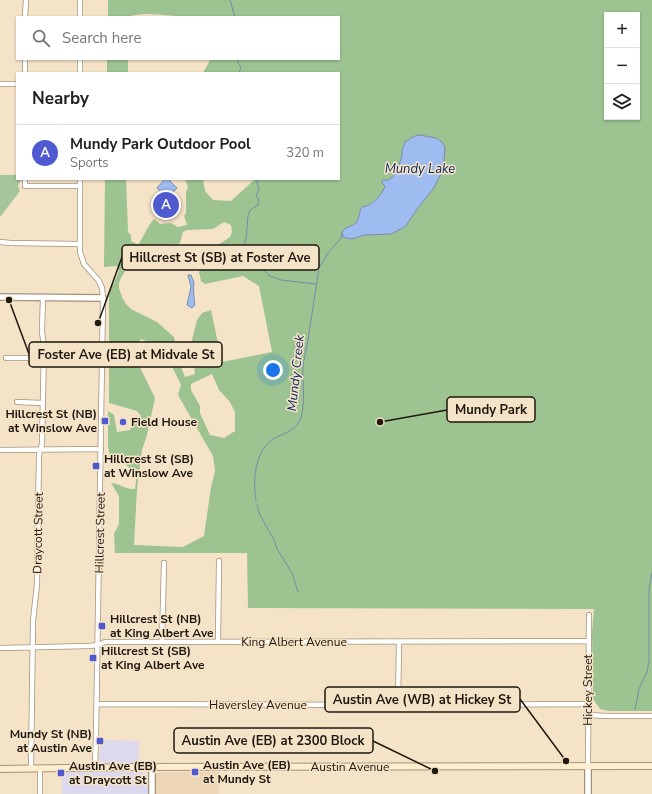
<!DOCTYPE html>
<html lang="en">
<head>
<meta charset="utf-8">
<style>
	:root { --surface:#fff; --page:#f6f6f6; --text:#202124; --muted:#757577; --line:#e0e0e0; --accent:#505ad0 }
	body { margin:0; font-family:"Nunito Sans",sans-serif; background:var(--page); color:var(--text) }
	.controls { position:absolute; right:12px; top:12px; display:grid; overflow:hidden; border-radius:0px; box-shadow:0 1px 3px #0004 }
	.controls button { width:36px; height:36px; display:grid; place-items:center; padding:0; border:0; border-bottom:1px solid var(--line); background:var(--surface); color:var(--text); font:20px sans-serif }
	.you { position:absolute; left:273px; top:370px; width:14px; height:14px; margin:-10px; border:3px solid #fff; border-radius:50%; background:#1a73e8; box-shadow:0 0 0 6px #1a73e833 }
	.badge { display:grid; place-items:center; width:26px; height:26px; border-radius:50%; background:var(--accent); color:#fff; font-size:13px; font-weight:700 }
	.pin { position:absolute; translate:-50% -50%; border:2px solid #fff; box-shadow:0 1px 4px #0006 }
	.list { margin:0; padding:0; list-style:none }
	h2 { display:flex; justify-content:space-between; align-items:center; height:52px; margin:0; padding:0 16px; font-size:17px }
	h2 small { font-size:13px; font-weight:400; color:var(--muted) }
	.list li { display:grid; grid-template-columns:26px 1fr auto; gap:12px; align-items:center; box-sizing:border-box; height:56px; padding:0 16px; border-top:1px solid var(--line) }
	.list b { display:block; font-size:15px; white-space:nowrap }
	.list p { margin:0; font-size:13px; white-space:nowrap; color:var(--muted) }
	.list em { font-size:13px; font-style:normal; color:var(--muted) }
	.icon { flex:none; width:22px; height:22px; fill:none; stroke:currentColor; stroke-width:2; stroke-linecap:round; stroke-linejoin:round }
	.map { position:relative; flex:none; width:652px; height:794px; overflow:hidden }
	.search { position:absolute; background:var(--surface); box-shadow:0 1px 3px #0004; left:16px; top:16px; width:324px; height:44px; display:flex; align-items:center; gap:10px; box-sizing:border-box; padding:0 14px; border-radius:0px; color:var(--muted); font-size:15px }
	.panel { position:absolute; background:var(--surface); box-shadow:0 1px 3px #0004; left:16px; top:72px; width:324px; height:108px; border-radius:0px }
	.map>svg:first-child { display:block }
</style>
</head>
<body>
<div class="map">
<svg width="652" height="794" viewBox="0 0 652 794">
	<rect width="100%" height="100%" fill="#f5e3c8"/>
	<path fill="#dcd8ee" d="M101 740 139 741V763H101L99 758Z
		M62 772H142L146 773 148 777V794H62Z"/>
	<path fill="#ecd6b5" d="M159 772H219V794H156V774Z"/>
	<path fill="#a4c59a" d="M0 175H17V179H21L18 186 20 191 0 217Z"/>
	<path fill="#9dc391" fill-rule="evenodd" d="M108 0H652V711H609L600 709 593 699 592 631 594 609 248 608 247 553H115L114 534 119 524V496L111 483C119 483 126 490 135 489L137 476H130L129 468 119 457 111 462 108 446V411L114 415 117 432 130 430 134 421 141 416 137 411 109 403V291L114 283 119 271 117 266 104 267 105 179H126L128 232 131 235V241L138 245C144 236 147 227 154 219L160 224 171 223 178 227 187 225 184 216 186 213V192L188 187 185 179H203L205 191 213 200 231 201 255 179H339V73H203L209 62V59H339V17C290 17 241 18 192 17 172 17 151 11 131 16V17H108ZM607 15H637V117H607ZM417 135 436 138 439 140 445 152 441 174 433 189 418 208 405 227 391 234 364 235 355 238H346L349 227 355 224 366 206 370 205 373 201 378 199 385 188 384 185 386 181C395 178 400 166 402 157 403 151 402 147 406 142 409 138 414 137 417 135ZM224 222 231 225 232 232 230 237 221 243 211 247 205 254 203 265 199 272 201 281 205 284 243 276 259 286 272 352 222 362 211 310 202 313 197 320 191 344 195 374 185 377 180 364 174 337 157 322 131 309 126 304 122 297 119 288V283L121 278 134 256 138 247 141 255 147 256 156 250 168 244 174 245 180 243 183 232 187 230 213 229ZM141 339 152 344H161L181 385 178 395 213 456 215 471 211 487 204 536 183 547 134 545 137 489 142 450 147 435 155 398 132 351ZM212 374 219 390 230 402 235 412V431L224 438 210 435 200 413V406L191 390V384Z
		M107 59H128V73H107Z"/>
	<path fill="#9fbcf0" stroke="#788bac" d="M417 135H419L436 138 442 142 445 147 444 160 441 174 433 189 418 208 405 227 391 234 364 235 355 238 351 239 343 237 342 232C346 226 352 227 356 223 360 218 359 211 362 207 372 206 382 195 385 186L382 183V181L384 180H389L396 173 398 168 402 156V151L405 142 408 140Z
		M165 179H168L177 188 170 195 169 202 163 201 164 195 157 188Z
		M188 275H191L194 283C193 287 194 300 195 305L192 308 187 305 191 287Z"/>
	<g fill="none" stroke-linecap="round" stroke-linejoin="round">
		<path stroke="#788bac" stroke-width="1" d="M230 0 235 17
			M238 59V62L241 68 239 73
			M258 179 257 183 259 189 256 196 259 200 258 205 250 210 248 216 246 239 243 247 242 254 244 258 263 270 270 276 281 280 316 284
			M256 501C253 480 254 450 275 438 282 434 293 431 298 424 307 409 302 383 303 366 304 359 305 353 307 346L319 268 328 253 341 238 342 234
			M257 505 260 515 274 540 277 549 292 573 298 592
			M635 710 639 689 647 672 649 661V588L652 573"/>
		<g stroke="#a29279" stroke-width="6">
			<path id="minor" d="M25 17 26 0
				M80 17V0
				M25 73V59
				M80 73V59
				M0 84H17
				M25 179V186H79
				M80 179V252L84 264 99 281 102 288 103 298 96 735 95 768
				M0 242 11 243 79 244
				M6 358H43
				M17 402 42 403
				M0 450 101 449
				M162 642 164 563
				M218 642 219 561
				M0 648 89 646 98 645 105 642 588 641
				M97 704 398 705 588 704
				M398 705 399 642
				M588 715 608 716H652
				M588 766 589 615
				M31 769 33 621 37 584 39 454 42 444 44 346 42 332 43 297
				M40 769V794"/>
		</g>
		<g stroke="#a29279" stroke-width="8">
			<path id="tertiary" d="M0 297 103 298
				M152 794V767
				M588 794V766"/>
		</g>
		<g stroke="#a29279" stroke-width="8">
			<path id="secondary" d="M0 769 133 767 652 766"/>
		</g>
		<use href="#minor" stroke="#fff" stroke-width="4.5"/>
		<use href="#tertiary" stroke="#fff" stroke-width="5.5"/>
		<use href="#secondary" stroke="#feedce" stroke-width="6"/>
	</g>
	<g fill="#505ad0" stroke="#f5e3c8" stroke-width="1.5">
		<rect x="101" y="417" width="8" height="8" rx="2"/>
		<circle cx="123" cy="422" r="4"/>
		<rect x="92" y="462" width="8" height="8" rx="2"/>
		<rect x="98" y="622" width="8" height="8" rx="2"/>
		<rect x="89" y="654" width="8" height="8" rx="2"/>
		<rect x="96" y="737" width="8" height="8" rx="2"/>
		<rect x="191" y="768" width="8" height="8" rx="2"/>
		<rect x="57" y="769" width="8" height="8" rx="2"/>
	</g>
	<g text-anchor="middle" stroke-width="3" stroke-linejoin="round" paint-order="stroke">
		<g font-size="12" font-weight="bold" fill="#1e180e" stroke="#f5e3c8" text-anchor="start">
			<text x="97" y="418" text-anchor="end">Hillcrest St (NB)<tspan x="97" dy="14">at Winslow Ave</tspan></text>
			<text x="131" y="426">Field House</text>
			<text x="104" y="463">Hillcrest St (SB)<tspan x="104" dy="14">at Winslow Ave</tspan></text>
			<text x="110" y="623">Hillcrest St (NB)<tspan x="110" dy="14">at King Albert Ave</tspan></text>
			<text x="101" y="655">Hillcrest St (SB)<tspan x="101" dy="14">at King Albert Ave</tspan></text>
			<text x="92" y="738" text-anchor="end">Mundy St (NB)<tspan x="92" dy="14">at Austin Ave</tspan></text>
			<text x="203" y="769">Austin Ave (EB)<tspan x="203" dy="14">at Mundy St</tspan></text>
			<text x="69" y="770">Austin Ave (EB)<tspan x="69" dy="14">at Draycott St</tspan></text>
		</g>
		<g font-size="12" fill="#1e180e" stroke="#f5e3c8">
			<text transform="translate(38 533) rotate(-89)" y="4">Draycott Street</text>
			<text transform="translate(100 533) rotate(-89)" y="4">Hillcrest Street</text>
			<text x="294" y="646">King Albert Avenue</text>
			<text transform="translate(588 690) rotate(-90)" y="4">Hickey Street</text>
			<text x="258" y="709">Haversley Avenue</text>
			<text x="350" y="771">Austin Avenue</text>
		</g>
		<g font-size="13" font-style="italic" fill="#07245f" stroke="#f5e3c8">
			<text x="420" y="173">Mundy Lake</text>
			<text transform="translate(295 373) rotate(-84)" y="5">Mundy Creek</text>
		</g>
	</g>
	<path fill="none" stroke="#1e180e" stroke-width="1.5" d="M98 323L122 257M9 300L29 354M380 422L447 410M566 761L520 699M435 771L373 741"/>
	<g fill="#1e180e" stroke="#f5e3c8" stroke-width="1.5">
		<circle cx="98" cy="323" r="4"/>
		<circle cx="9" cy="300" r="4"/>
		<circle cx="380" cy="422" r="4"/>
		<circle cx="566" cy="761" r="4"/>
		<circle cx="435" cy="771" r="4"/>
	</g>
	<g fill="#f5e3c8" stroke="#1e180e" stroke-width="1.5">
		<rect x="122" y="245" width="197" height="25" rx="4"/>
		<rect x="29" y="342" width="193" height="25" rx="4"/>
		<rect x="447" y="397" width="88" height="25" rx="4"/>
		<rect x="325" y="687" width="195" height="25" rx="4"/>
		<rect x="174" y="728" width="199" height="25" rx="4"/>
	</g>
	<g font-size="13" text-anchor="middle" font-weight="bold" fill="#1e180e">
		<text x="220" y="262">Hillcrest St (SB) at Foster Ave</text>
		<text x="126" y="359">Foster Ave (EB) at Midvale St</text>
		<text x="491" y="414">Mundy Park</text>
		<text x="422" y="704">Austin Ave (WB) at Hickey St</text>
		<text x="273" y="745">Austin Ave (EB) at 2300 Block</text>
	</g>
</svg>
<div class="controls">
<button>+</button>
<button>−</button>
<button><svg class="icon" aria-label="layers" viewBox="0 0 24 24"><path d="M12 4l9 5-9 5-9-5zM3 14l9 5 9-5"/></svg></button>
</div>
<div class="you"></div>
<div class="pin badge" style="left:166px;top:205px">A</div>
<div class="search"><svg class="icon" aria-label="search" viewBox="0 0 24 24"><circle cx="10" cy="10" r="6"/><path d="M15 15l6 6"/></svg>Search here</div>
<section class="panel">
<h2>Nearby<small></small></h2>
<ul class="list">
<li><span class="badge">A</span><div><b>Mundy Park Outdoor Pool</b><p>Sports</p></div><em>320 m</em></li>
</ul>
</section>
</div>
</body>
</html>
